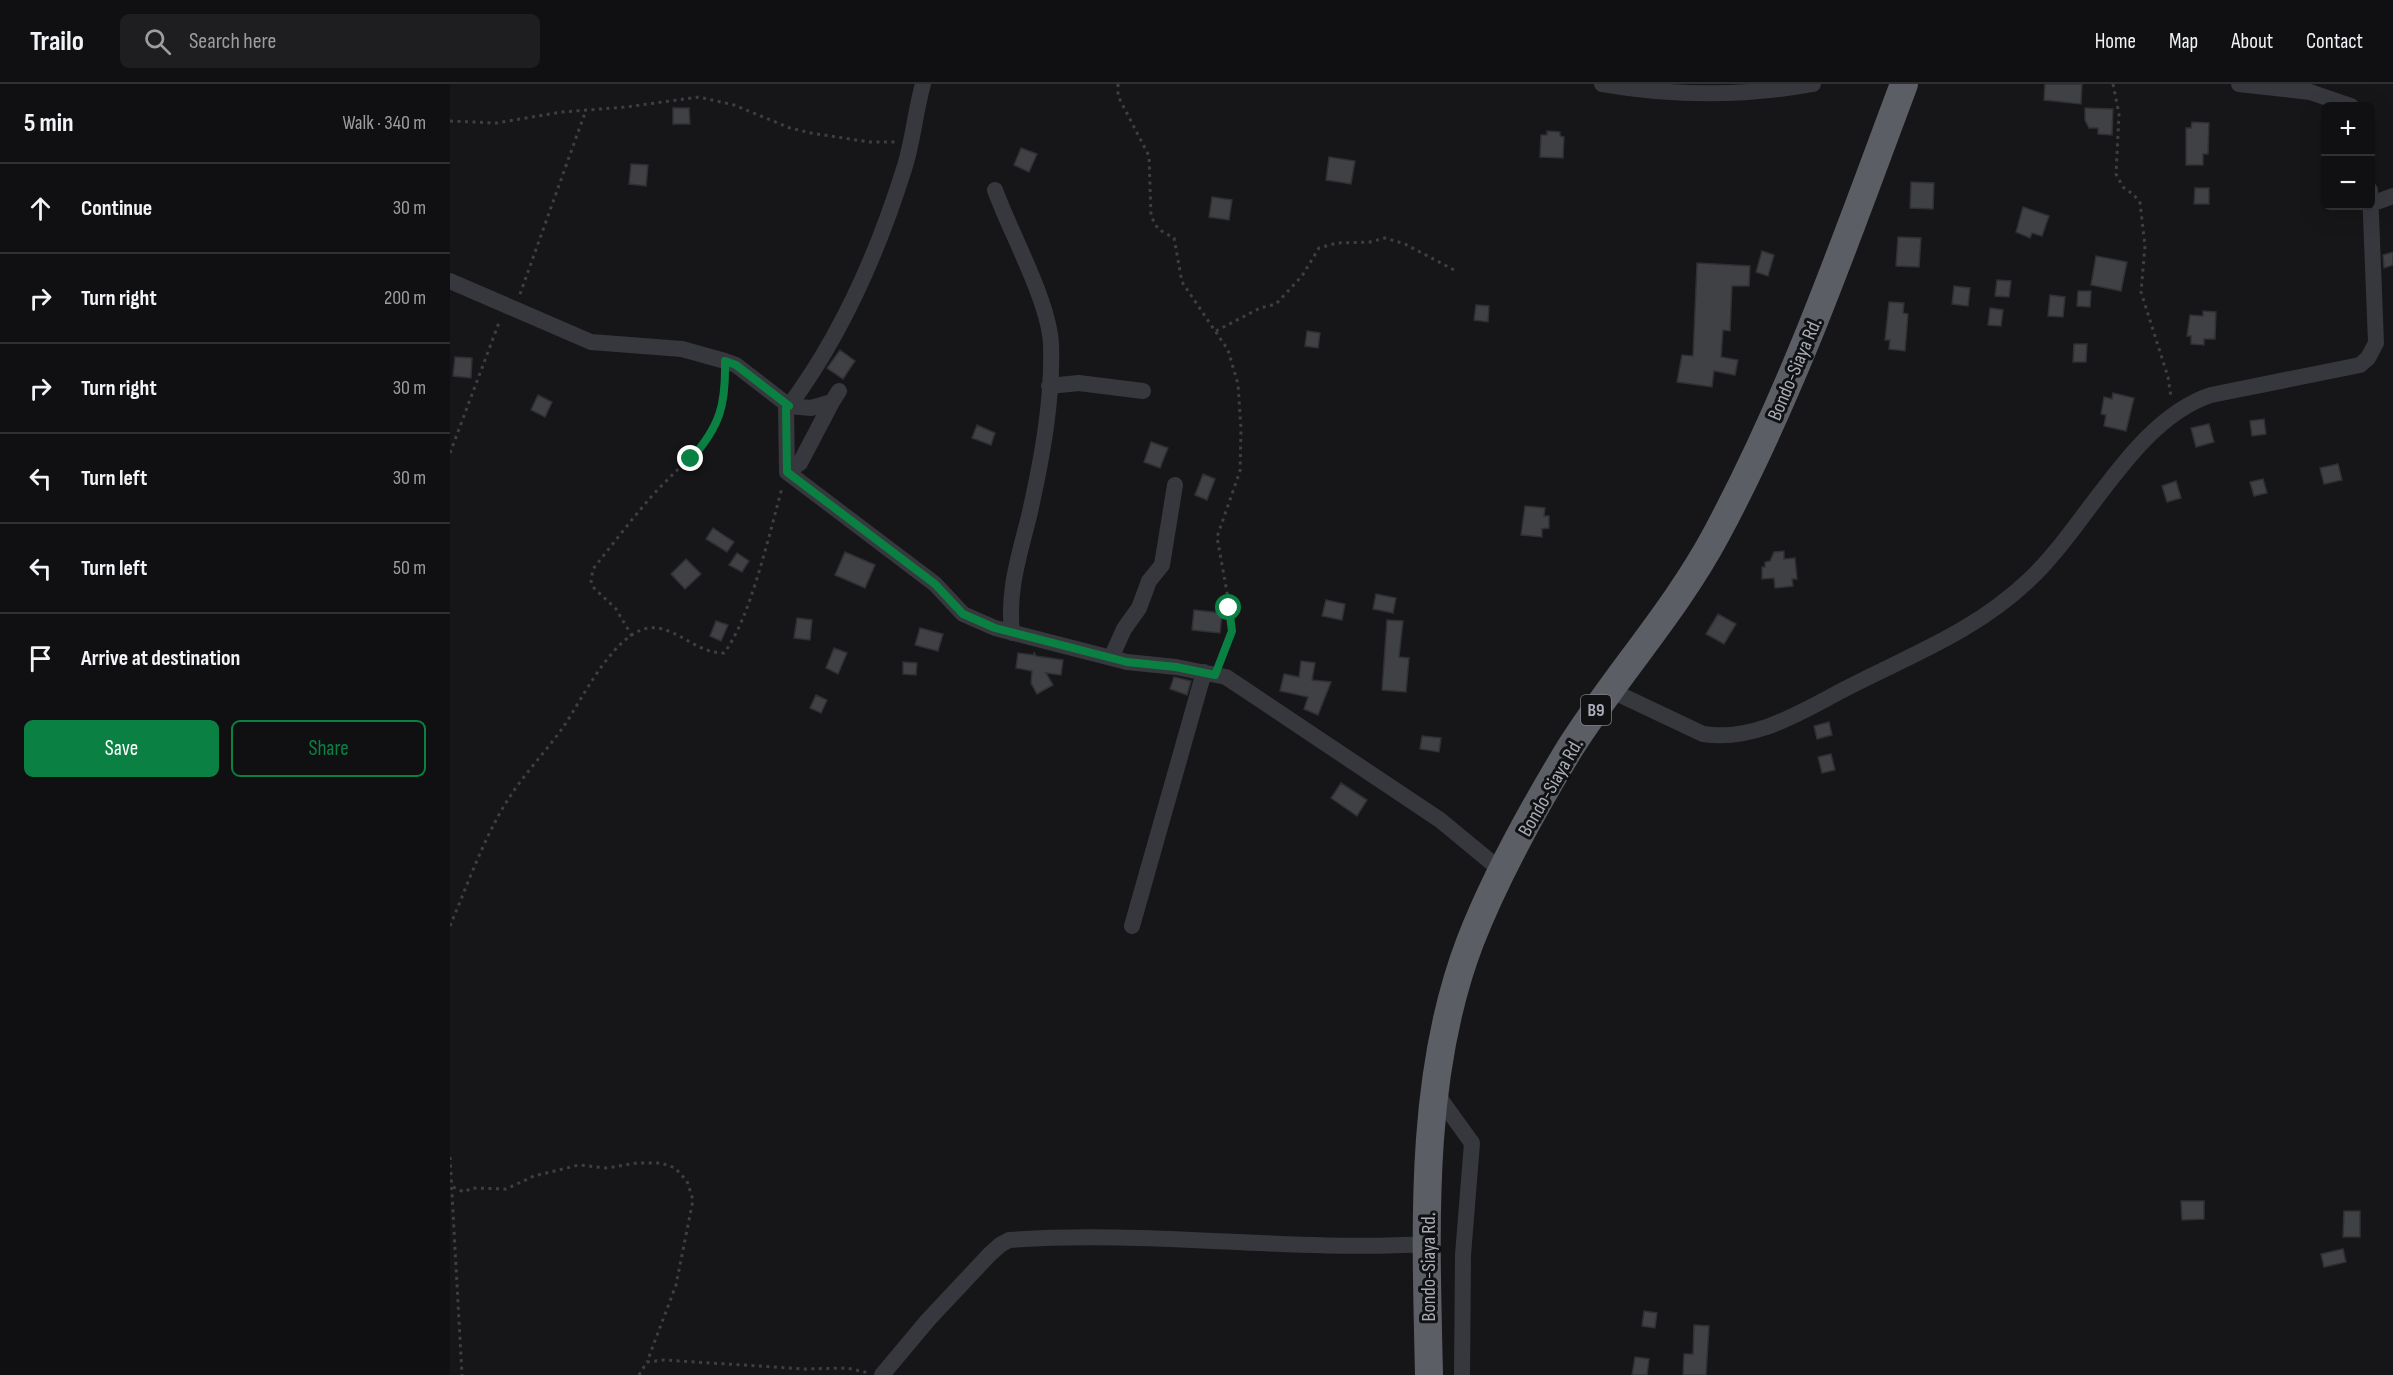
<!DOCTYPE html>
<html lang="en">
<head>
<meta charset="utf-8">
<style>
	:root { --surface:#101012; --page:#1e1e20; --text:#f1f3f6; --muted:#9c9d9f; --line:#303032; --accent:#0b8043 }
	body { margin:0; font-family:"Sofia Sans Condensed",sans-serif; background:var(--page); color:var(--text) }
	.controls { position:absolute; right:18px; top:18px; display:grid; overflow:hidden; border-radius:9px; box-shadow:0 6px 24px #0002 }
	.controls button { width:54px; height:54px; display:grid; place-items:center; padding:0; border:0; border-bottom:2px solid var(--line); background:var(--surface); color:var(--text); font:30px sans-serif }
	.stop { position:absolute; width:18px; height:18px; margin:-14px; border:4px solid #0b8043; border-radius:50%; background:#fff }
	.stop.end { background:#0b8043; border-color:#fff; box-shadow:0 2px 6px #0008 }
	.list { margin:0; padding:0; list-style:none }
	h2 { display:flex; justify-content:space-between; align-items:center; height:78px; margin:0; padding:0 24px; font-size:26px }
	h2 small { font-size:20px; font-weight:400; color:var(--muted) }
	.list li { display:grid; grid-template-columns:39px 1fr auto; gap:18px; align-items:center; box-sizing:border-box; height:90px; padding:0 24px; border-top:2px solid var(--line) }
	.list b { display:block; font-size:22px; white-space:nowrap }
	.list em { font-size:20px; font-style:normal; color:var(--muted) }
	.actions { display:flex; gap:12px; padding:18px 24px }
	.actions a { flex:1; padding:14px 0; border:2px solid var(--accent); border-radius:9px; text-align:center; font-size:21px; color:var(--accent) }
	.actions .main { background:var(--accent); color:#fff }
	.icon { flex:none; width:33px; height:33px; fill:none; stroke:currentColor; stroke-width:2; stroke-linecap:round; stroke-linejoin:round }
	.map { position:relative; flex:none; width:1943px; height:1291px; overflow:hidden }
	header { display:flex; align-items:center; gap:36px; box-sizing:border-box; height:84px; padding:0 30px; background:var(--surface); border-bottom:2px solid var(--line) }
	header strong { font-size:28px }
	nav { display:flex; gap:33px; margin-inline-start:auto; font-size:21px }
	.search { width:420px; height:54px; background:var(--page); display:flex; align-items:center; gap:15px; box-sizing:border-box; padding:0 21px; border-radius:9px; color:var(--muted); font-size:22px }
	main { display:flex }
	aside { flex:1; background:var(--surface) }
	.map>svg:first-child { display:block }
</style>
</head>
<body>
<header>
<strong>Trailo</strong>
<div class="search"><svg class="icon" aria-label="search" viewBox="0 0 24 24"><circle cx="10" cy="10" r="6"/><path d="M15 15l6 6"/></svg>Search here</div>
<nav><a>Home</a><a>Map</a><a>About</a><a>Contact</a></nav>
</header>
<main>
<aside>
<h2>5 min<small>Walk · 340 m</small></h2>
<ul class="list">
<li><svg class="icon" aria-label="ahead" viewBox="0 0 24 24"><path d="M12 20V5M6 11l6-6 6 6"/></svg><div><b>Continue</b></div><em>30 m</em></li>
<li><svg class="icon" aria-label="right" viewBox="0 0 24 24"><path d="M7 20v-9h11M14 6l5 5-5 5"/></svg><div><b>Turn right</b></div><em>200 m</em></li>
<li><svg class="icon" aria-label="right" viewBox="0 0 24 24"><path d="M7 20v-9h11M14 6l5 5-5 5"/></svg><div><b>Turn right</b></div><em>30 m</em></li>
<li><svg class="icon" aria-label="left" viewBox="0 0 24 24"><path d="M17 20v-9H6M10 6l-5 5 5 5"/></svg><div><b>Turn left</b></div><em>30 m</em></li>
<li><svg class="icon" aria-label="left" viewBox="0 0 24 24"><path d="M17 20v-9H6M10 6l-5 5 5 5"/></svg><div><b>Turn left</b></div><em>50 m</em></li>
<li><svg class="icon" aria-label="arrive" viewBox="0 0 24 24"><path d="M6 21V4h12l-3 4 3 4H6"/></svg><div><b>Arrive at destination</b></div></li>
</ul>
<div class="actions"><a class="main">Save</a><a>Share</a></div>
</aside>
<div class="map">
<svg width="1943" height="1291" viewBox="0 0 1943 1291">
	<rect width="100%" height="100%" fill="#161618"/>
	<path fill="#404145" stroke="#303034" stroke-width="1.5" d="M1595 0H1632L1631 20 1594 16Z
		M223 24H239L240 40H223Z
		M1635 24 1663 25 1662 51 1648 50V44H1639L1635 36Z
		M1742 38 1759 39 1758 70H1753V81H1736V44H1741Z
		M1097 47 1110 48V52L1114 53 1113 74 1090 73 1091 51H1097Z
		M571 64 587 70 579 88 564 81Z
		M879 73 905 77 901 100 876 96Z
		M181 80 198 81 196 102 179 100Z
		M1461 98 1484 99 1483 125 1460 124Z
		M1745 104H1759V120H1744Z
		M762 113 782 116 779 136 759 133Z
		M1573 123 1599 132 1592 152 1582 149 1580 154 1566 148Z
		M1448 153 1471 154 1469 183 1446 182Z
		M1312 167 1324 171 1318 192 1306 188Z
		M1943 168V181L1934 184 1933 171Z
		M1646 172 1677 178 1671 207 1641 201Z
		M1247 179 1300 182 1299 202H1282L1280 247 1273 246 1271 273 1288 276 1285 291 1264 287 1262 303 1227 298 1232 271 1243 272Z
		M1547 196 1561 197 1559 213 1545 212Z
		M1504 202 1520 204 1518 222 1502 220Z
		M1628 207H1641L1640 223 1627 222Z
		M1600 211 1615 213 1613 233 1598 232Z
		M1439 218 1454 219 1453 229 1458 230 1455 267 1439 265 1440 256H1435Z
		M1026 221 1039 222 1038 238 1024 236Z
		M1540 224 1553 226 1551 242 1538 241Z
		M1753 227 1766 228 1765 255H1754V261L1741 260V252H1737L1740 231 1753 232Z
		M857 247 870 249 868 264 855 262Z
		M1624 260H1637L1636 278H1623Z
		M390 266 405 277 393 295 377 284Z
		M5 273 22 274 21 294 3 292Z
		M1663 309 1684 314 1676 347 1654 342 1656 331 1651 330 1654 313 1662 315Z
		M88 311 102 318 95 333 81 326Z
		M1814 335 1816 350 1802 352 1800 337Z
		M1759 340 1764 358 1746 363 1741 344Z
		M527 341 545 349 541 361 522 354Z
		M701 358 718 364 710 384 694 378Z
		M1888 380 1892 396 1874 400 1870 384Z
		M753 390 765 395 757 416 745 411Z
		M1813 395 1817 409 1804 412 1800 398Z
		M1726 397 1731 414 1717 418 1712 402Z
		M1075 422 1095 424 1094 432H1099V444L1092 445V453L1071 451Z
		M263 444 284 458 277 468 256 455Z
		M1334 467V475L1345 474 1347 495H1342L1343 502 1325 504 1324 494 1312 495V483H1315V478L1320 477 1324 468Z
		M395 468 425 481 415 504 385 491Z
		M287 469 299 477 292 488 279 481Z
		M236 475 251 490 235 505 221 490Z
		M926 510 946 514 943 529 923 525Z
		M876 516 895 520 892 536 872 532Z
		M744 526 772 529 770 549 742 546Z
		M1268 530 1286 540 1274 560 1256 550Z
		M347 534 362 536 360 556 344 554Z
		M937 536 953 537 949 573 959 574 956 608 932 606Z
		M266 537 278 541 271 557 260 552Z
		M470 544 493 550 488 567 465 561Z
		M384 564 397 569 388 590 376 584Z
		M584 568 586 572 613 576 611 591 596 589 603 601 587 610 581 599 582 587 566 584 568 569 584 571Z
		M851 577 865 579 862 596 881 598 868 631 854 625 858 613 830 607 834 590 849 593Z
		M453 578 467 579 466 591 453 590Z
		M724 593 741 597 737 611 720 605Z
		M366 611 377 616 371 629 360 624Z
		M1379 638 1382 651 1367 655 1364 642Z
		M972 652 991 654 989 668 970 665Z
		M1381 670 1385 686 1372 689 1368 673Z
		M891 699 917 716 907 732 881 714Z
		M1731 1117H1754V1135L1732 1136Z
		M1894 1127H1910V1153H1893Z
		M1893 1165 1896 1178 1874 1183 1871 1170Z
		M1194 1227 1207 1229 1205 1244 1192 1242Z
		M1244 1241 1259 1242 1256 1291H1233L1234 1270H1243Z
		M1185 1273 1199 1275 1197 1291H1182Z"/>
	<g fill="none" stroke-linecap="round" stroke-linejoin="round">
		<path stroke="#3d3f44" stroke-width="3" stroke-dasharray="3 4.5" stroke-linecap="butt" d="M668 0V12L699 72 701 132 708 145 724 154 732 198 778 266 788 300 791 345 790 387 767 453 782 536V547L770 576
			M1663 0 1669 30 1666 90 1673 103 1684 111 1690 119 1695 162 1691 208 1718 293 1721 313
			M0 37 46 39 112 28 176 23 249 13 284 21 340 44 361 49 419 58H445
			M70 210 136 26
			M766 247 810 224 826 220 852 192 869 164 887 159 920 158 935 154 955 160 1006 187
			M0 369 50 236
			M182 552 166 525 144 504 141 497 143 485C162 461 181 436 201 413 234 376 277 349 275 294
			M0 842C17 802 32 759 54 722 71 693 95 669 114 642 132 615 161 555 194 545 222 537 245 570 274 569 300 536 320 447 332 404
			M0 1073 12 1291
			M3 1103 14 1108 22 1104 56 1105 84 1092 129 1081 157 1084 187 1079H211L225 1084 237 1097 243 1116 226 1201 197 1278
			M189 1291 197 1278 214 1276 355 1285 397 1284 419 1289"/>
		<path stroke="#37383d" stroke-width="16" d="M1152 0C1222 12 1292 13 1363 0
			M1789 0 1860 8 1901 22
			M545 106C560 148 599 217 601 260 603 315 592 374 580 428 570 470 557 505 562 549
			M1921 120 1943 112
			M0 197 141 258 232 265 275 277 286 281 339 322 336 324 337 388 485 500 513 530 545 544 677 578 726 583 776 593 990 736 1053 788
			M599 302 629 299 693 307
			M339 322C391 252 428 168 454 85 463 58 465 28 473 0
			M339 322 361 324 382 318 389 307
			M337 388 350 379 382 318
			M661 574 674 545 689 524 699 497 712 481 725 401
			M1160 606 1253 650C1304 658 1349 629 1393 606 1460 571 1523 549 1579 496 1637 442 1684 336 1761 311L1910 281 1918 274 1926 259 1920 106
			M682 842 754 588
			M986 1009 1022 1059 1013 1171 1012 1291
			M432 1291 478 1236 539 1171 550 1161 559 1156C699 1146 838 1168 978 1160"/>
		<path stroke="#5b5e65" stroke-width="28" d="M979 1291C976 1149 968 994 1020 858 1046 791 1083 725 1120 664 1167 590 1226 526 1267 449 1344 305 1397 152 1454 0"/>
	</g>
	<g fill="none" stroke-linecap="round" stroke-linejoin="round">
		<path stroke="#0b8043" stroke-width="8" d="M241 375C270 342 276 321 275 277L286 281 339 322 336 324 337 388 485 500 513 530 545 544 677 578 726 583 765 591 782 547 779 524"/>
	</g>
	<g text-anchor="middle" stroke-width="6" stroke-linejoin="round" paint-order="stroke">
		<rect fill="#111113" stroke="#7b7e86" stroke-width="1.5" x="1131" y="611" width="30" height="30" rx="4.5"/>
		<g font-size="18" font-weight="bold" fill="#a8adb8">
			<text x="1146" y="632">B9</text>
		</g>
		<g font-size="20" fill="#a8adb8" stroke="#111113">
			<text transform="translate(1344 285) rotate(-67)" y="7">Bondo-Siaya Rd.</text>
			<text transform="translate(1100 703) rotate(-60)" y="7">Bondo-Siaya Rd.</text>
			<text transform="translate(978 1183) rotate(-90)" y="7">Bondo-Siaya Rd.</text>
		</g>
	</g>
</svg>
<div class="controls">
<button>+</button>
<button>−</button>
</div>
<div class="stop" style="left:779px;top:524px"></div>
<div class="stop end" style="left:241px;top:375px"></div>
</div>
</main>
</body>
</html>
